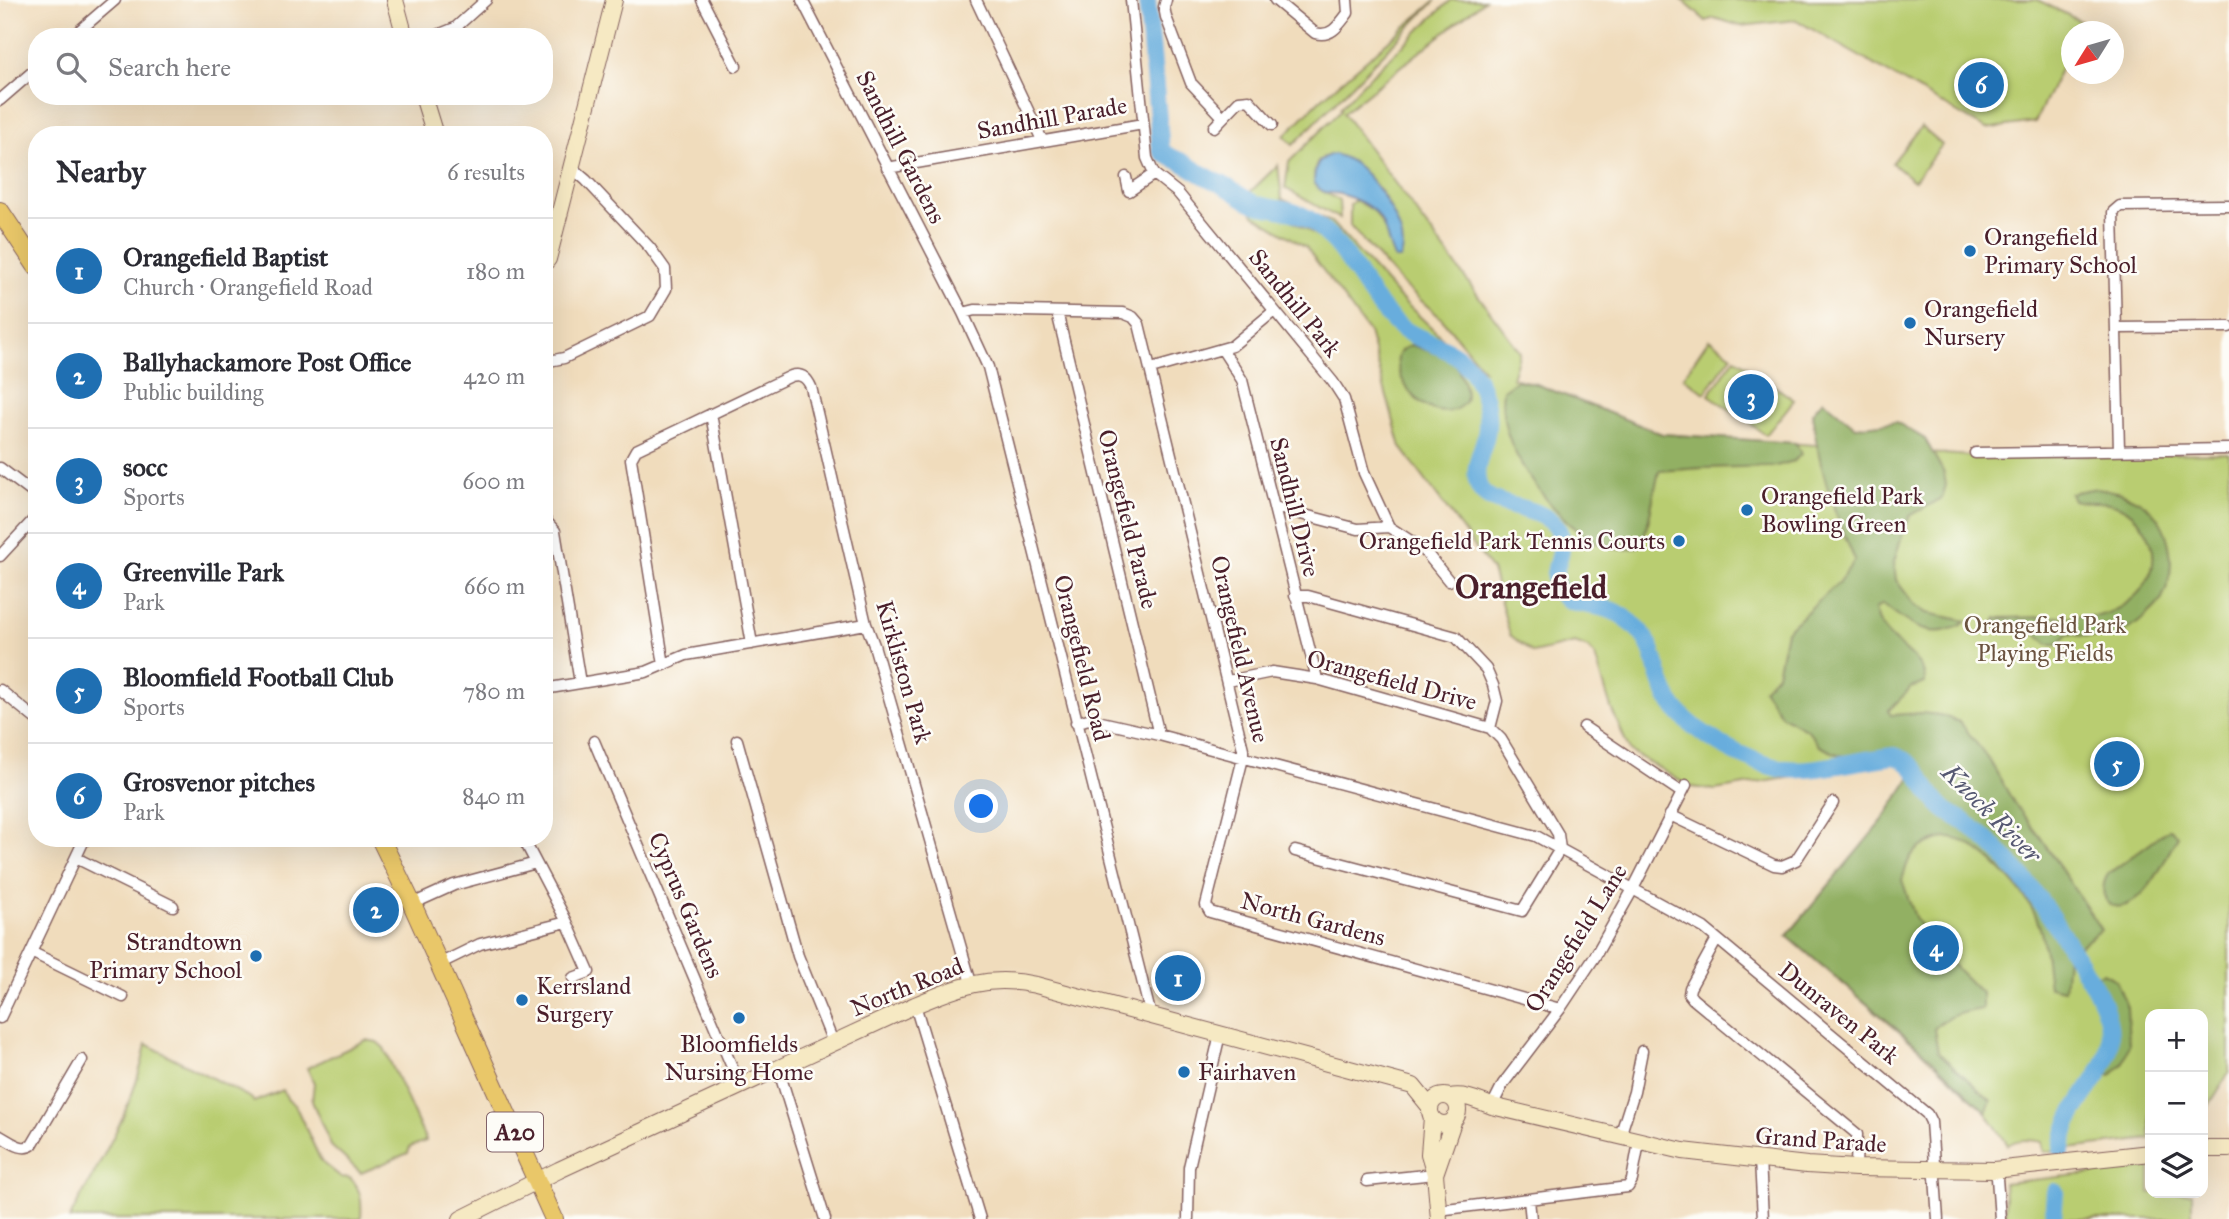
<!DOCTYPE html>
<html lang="en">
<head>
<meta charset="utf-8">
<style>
	:root { --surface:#fff; --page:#f7f7f7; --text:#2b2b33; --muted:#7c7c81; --line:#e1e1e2; --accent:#1f6fb2 }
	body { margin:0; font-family:"IM FELL Great Primer",serif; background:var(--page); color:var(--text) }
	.controls { position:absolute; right:21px; bottom:21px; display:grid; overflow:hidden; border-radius:14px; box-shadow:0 7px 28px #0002 }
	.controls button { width:63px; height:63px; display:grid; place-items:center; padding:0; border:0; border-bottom:2px solid var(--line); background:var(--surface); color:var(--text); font:35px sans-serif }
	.compass { position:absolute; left:2061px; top:21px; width:63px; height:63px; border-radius:50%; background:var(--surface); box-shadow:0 7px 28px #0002; rotate:233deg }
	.you { position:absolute; left:982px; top:807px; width:24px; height:24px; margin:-18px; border:5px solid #fff; border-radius:50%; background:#1a73e8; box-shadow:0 0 0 10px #1a73e833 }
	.badge { display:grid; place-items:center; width:46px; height:46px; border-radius:50%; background:var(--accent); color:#fff; font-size:23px; font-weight:700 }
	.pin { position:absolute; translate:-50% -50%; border:4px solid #fff; box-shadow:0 2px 7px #0006 }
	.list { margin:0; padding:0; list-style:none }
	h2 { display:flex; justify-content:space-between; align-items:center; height:91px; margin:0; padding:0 28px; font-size:30px }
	h2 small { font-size:23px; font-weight:400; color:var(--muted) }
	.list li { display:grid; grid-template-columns:46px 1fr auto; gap:21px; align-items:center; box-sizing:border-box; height:105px; padding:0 28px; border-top:2px solid var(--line) }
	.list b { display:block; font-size:26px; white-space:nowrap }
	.list p { margin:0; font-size:23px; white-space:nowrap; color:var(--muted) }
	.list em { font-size:23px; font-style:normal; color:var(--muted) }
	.icon { flex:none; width:38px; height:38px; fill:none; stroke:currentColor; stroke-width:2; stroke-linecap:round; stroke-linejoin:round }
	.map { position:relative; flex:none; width:2229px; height:1219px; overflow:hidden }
	.search { position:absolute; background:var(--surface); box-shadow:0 7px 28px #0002; left:28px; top:28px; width:525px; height:77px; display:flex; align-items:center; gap:18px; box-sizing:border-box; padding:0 24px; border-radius:28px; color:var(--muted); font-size:26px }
	.panel { position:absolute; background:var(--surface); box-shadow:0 7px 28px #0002; left:28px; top:126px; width:525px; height:721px; border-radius:28px }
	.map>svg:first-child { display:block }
</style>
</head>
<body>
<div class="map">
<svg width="2229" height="1219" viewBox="0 0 2229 1219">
	<rect width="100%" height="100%" fill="#fdfcf7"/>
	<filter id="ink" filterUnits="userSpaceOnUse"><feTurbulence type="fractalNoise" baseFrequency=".0143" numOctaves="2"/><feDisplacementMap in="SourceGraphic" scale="14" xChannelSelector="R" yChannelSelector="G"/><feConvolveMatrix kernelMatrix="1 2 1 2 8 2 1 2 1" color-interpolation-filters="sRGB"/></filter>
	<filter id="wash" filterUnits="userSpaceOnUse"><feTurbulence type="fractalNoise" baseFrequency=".00686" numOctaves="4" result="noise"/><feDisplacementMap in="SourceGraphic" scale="28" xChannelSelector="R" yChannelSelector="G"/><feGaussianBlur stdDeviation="1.57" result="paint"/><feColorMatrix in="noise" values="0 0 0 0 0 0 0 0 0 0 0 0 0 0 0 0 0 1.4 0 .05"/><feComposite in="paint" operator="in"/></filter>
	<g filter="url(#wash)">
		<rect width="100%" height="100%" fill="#f0dcbc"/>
		<path fill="#b9cd71" stroke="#82764e" stroke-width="2" d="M1436 0 1293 145 1284 136 1320 100Z
			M1451 0H1485L1343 113 1520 352 1512 378 1536 384 1662 434 1971 456 2229 453V1073L2203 1115V1014H2150V1139L2044 1152 2042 1142C2030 1140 2018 1138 2008 1145L1986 1112 1923 1052 1787 936 1883 820 1913 774 1905 764 1890 761 1715 790 1691 787 1630 751 1611 708 1595 656 1588 648 1575 643 1533 653 1510 635 1492 570 1401 447 1369 333 1306 247 1254 215 1247 202 1282 214 1325 241 1396 331 1425 350 1483 369 1441 318 1402 284 1350 226V205L1355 200 1374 211 1388 234 1399 230C1395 220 1391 209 1386 200 1377 184 1346 149 1327 156 1314 160 1314 172 1314 184L1322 191 1339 200 1340 219 1285 188 1289 162 1341 110 1340 108 1362 84Z
			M1682 0H2038L2084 23 2079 31 2072 32 2071 47 2035 122 1986 129 1796 20 1741 26 1714 18 1706 21Z
			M1921 127 1942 145 1914 181 1892 163Z
			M1278 165 1282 199 1331 222 1397 295 1453 348C1419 337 1392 319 1371 289 1355 267 1342 243 1321 224 1301 206 1271 202 1245 197Z
			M1709 339 1732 355 1705 393 1683 377Z
			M1735 358 1794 400 1766 435 1709 395Z
			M366 1040 377 1042 384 1048 426 1141 410 1147 408 1153 361 1173 331 1146 312 1101 314 1083 307 1068Z
			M146 1044 251 1098 254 1102 283 1090 288 1100 295 1105 321 1161 341 1177 350 1178C362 1190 362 1202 361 1219H69C99 1163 135 1107 146 1044Z
			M2150 1167V1193H2192V1219H2006L2004 1183Z"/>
		<path fill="#92b063" stroke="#6e6847" stroke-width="2" d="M1411 345 1453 359C1458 370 1466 383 1466 395 1466 402 1463 405 1458 408 1425 427 1386 370 1401 351 1402 350 1409 346 1411 345Z
			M1517 380 1536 384 1662 434 1796 443 1801 454 1794 461 1776 466 1703 468 1659 471 1648 523 1641 545C1595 568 1537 493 1518 458 1507 437 1500 413 1503 390Z
			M1823 400 1856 427 1896 422 1925 439 1944 473 1946 485 1942 498 1910 516 1902 535 1894 562 1896 580 1914 604 1927 613 1966 621C1961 627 1955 628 1947 630 1921 637 1902 618 1883 604L1875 609C1877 614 1878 621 1881 625 1892 646 1927 658 1925 683L1911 688 1888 711 1891 715 1921 713 1940 715 1960 722 1990 761 2014 803 2041 838 2101 930 2067 956 2064 990 2049 987C2046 964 2045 934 2034 913 2023 889 1978 841 1951 838 1939 837 1921 845 1912 855 1907 861 1905 872 1902 880L1915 917 1931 943 1982 994V1009C1964 1012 1946 1015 1934 1029L1938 1052 1991 1101 1986 1112 1923 1051 1787 936 1883 820 1913 774 1905 764 1839 755 1819 746 1808 730 1782 716 1763 689 1777 674 1786 631 1838 583 1855 560C1833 512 1818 465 1812 413Z
			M2097 488C2112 490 2125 493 2139 501 2171 520 2179 566 2162 598 2158 607 2148 614 2140 621 2132 627 2122 636 2112 637 2098 639 2082 636 2068 634L2058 644H2048L2036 634 1994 622 1996 618 2098 616C2138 606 2170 568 2144 528 2138 519 2131 512 2121 507 2105 499 2089 504 2073 500L2070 493Z
			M2170 828 2178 836C2165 858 2156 884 2135 900 2113 917 2094 898 2108 874Z
			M2103 973 2116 980 2127 1007 2129 1045 2122 1065 2113 1074 2098 1077C2118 1037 2112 1016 2089 978Z"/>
		<path fill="#67addd" stroke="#586684" stroke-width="2" d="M1334 154C1344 157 1351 160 1359 167 1377 183 1413 235 1400 259H1395C1386 245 1388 228 1377 214 1369 205 1354 198 1343 195 1329 190 1328 198 1314 184 1314 168 1318 157 1334 154Z"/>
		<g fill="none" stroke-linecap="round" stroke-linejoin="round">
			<path stroke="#67addd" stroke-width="18" d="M1147 0 1161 150C1168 158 1176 158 1184 163 1197 171 1204 176 1217 182 1231 188 1242 198 1255 204 1273 210 1291 208 1307 218 1349 244 1362 295 1399 326 1418 342 1447 344 1465 363 1483 382 1492 413 1485 439 1481 454 1472 471 1479 487 1491 511 1543 503 1558 530 1570 549 1548 569 1557 588 1565 605 1585 603 1600 607 1610 609 1621 614 1629 621 1658 643 1653 669 1668 697 1685 730 1750 765 1786 769 1816 772 1863 759 1895 756 1920 764 1923 789 1941 806 1947 813 1956 816 1963 821 1980 832 1994 846 2008 861 2044 900 2071 949 2099 995 2136 1072 2068 1085 2062 1150
				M2053 1219 2055 1192"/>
		</g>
	</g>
	<g filter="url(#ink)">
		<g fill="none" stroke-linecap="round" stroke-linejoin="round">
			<g stroke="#84615e" stroke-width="13">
				<path id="street" d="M702 0 736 66
					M802 0 963 313 988 367 1151 1016
					M976 0 1042 140
					M1131 0 1147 158 1154 174 1178 193 1333 382 1344 399 1364 473 1389 527 1423 549 1449 581
					M1166 0 1164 7 1166 17 1191 83 1223 117
					M1275 0 1315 33C1331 38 1339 25 1348 13L1347 0
					M72 37 115 0
					M433 37 455 28 486 0
					M0 100 37 68
					M1214 127 1239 101 1249 100 1272 125
					M887 168 1143 124
					M1126 177 1129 191 1154 174
					M1057 312 1159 735
					M963 313 975 310 1123 313 1133 317 1139 324 1243 749V758L1206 905 1210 912 1560 1009
					M2117 328 2229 327
					M1222 349 1242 380 1317 679
					M544 362 564 358 650 316 666 289 665 269 650 248 586 180 572 168
					M1151 369 1232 346 1274 311
					M711 414 752 644
					M2119 450 2113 212 2120 206 2229 205
					M1975 453 2229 449
					M0 468 37 496
					M1274 507 1358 529 1389 527
					M544 519 555 531 580 683
					M0 556 37 516
					M1295 596H1308L1456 637 1486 669 1493 685 1497 701 1490 728
					M664 665 631 459 636 450 791 376C801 373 807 378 811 387L866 624 874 645 971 983
					M1228 681 1272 672 1317 679 1490 728 1501 739 1558 834 1560 849 1522 911 1295 851
					M544 689 646 672 686 655 866 624
					M0 690 37 720
					M1076 723 1088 719 1159 735 1536 836 1704 928 1927 1114 1931 1122 1938 1219
					M1584 727 1681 792
					M737 740 798 956 833 1042
					M594 741 740 1086
					M1670 815 1774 865 1782 866 1796 860 1833 803
					M523 838 567 922 589 972 573 978
					M76 858 173 906
					M412 904 454 885 536 863
					M1717 939 1690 988 1689 994 1693 999 1857 1134 1856 1168
					M31 952 123 997
					M439 964 480 944 567 922
					M915 1005 980 1219
					M0 1018 85 838
					M778 1068 825 1219
					M1492 1106 1503 1084 1560 1009 1594 958 1633 889 1686 785
					M0 1136C10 1141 22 1152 32 1145L82 1060
					M1620 1136 1634 1092 1642 1051
					M1760 1159 1763 1219
					M1994 1170 1997 1178 2000 1219
					M1367 1181 1435 1174
					M1529 1200 1531 1219
					M1438 1210 1628 1187 1632 1180 1639 1142
					M1188 1219 1189 1167 1220 1034"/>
			</g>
			<g stroke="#84615e" stroke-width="18">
				<path id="secondary" d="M395 0 405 37
					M423 96 435 135
					M544 264 548 259 614 0
					M1430 1110a14 14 0 1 1 28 0a14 14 0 1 1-28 0Z
					M1450 1097C1465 1094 1478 1101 1492 1106L1683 1151 1807 1165 1856 1168 1994 1170 2150 1153
					M1432 1117 1429 1154 1435 1174 1439 1219
					M2203 1149H2229
					M1435 1174 1454 1119
					M461 1219 559 1170 915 1005C958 987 989 974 1036 985L1413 1086 1430 1107"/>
			</g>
			<g stroke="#84615e" stroke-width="20">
				<path id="primary" d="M0 211 37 267
					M380 838 412 904 554 1219"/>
			</g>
			<use href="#street" stroke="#fff" stroke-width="10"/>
			<use href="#secondary" stroke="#f6e9c3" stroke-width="16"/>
			<use href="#primary" stroke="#e9c769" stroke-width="18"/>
		</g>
	</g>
	<g fill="#1f6fb2" stroke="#fdfcf7" stroke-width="2.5">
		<circle cx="1970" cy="251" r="7"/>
		<circle cx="1910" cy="323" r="7"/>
		<circle cx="1747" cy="510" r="7"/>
		<circle cx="1679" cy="541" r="7"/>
		<circle cx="256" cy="956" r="7"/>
		<circle cx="522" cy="1000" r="7"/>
		<circle cx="739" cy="1018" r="7"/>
		<circle cx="1184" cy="1072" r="7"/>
	</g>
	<g text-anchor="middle" stroke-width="5" stroke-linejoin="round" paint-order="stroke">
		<rect fill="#fdfcf7" stroke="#806168" stroke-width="2" x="487" y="1112.5" width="56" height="39" rx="5"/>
		<g font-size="23" font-weight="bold" fill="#4a1f2b">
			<text x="515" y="1140">A20</text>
		</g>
		<g font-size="24" fill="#4a1f2b" stroke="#fdfcf7">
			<text transform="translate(1052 118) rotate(-10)" y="8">Sandhill Parade</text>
			<text transform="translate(901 147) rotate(63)" y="8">Sandhill Gardens</text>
			<text transform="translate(1295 303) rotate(51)" y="8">Sandhill Park</text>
			<text transform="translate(1295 507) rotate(76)" y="8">Sandhill Drive</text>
			<text transform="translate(1128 519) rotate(76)" y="8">Orangefield Parade</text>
			<text transform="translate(1240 649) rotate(77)" y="8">Orangefield Avenue</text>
			<text transform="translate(1082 658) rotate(76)" y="8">Orangefield Road</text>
			<text transform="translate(904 672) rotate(74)" y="8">Kirkliston Park</text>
			<text transform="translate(1392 680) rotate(15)" y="8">Orangefield Drive</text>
			<text transform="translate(686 905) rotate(67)" y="8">Cyprus Gardens</text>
			<text transform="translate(1313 919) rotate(15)" y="8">North Gardens</text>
			<text transform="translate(1576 938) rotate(-58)" y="8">Orangefield Lane</text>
			<text transform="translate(907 987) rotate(-22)" y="8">North Road</text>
			<text transform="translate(1839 1013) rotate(39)" y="8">Dunraven Park</text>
			<text transform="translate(1821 1140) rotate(4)" y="8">Grand Parade</text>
		</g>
		<g font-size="24" fill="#4a1f2b" stroke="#fdfcf7" text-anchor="start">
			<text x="1984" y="245">Orangefield<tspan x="1984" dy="28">Primary School</tspan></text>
			<text x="1924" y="317">Orangefield<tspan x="1924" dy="28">Nursery</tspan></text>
			<text x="1761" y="504">Orangefield Park<tspan x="1761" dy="28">Bowling Green</tspan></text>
			<text x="1665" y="549" text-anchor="end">Orangefield Park Tennis Courts</text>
			<text x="242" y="950" text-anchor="end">Strandtown<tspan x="242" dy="28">Primary School</tspan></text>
			<text x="536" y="994">Kerrsland<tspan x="536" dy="28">Surgery</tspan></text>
			<text x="739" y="1052" text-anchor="middle">Bloomfields<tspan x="739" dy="28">Nursing Home</tspan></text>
			<text x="1198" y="1080">Fairhaven</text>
		</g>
		<g font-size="24" fill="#6b5340" stroke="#fdfcf7">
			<text x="2045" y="633">Orangefield Park<tspan x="2045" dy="28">Playing Fields</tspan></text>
		</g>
		<g font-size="26" font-style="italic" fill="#565872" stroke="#fdfcf7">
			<text transform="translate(1992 813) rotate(45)" y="9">Knock River</text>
		</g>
		<g font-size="32" font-weight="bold" fill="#4a1f2b" stroke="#fdfcf7">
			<text x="1531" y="598">Orangefield</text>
		</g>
	</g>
</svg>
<div class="controls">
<button>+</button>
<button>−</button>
<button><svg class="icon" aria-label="layers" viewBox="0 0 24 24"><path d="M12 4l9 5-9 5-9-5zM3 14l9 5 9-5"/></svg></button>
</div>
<svg class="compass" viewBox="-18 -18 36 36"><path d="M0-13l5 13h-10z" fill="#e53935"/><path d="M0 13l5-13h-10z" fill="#7c7c81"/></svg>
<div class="you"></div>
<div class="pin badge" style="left:1178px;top:978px">1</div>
<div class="pin badge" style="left:376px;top:910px">2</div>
<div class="pin badge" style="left:1751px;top:397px">3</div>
<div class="pin badge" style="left:1936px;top:948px">4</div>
<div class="pin badge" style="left:2117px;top:764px">5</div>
<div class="pin badge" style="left:1981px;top:85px">6</div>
<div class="search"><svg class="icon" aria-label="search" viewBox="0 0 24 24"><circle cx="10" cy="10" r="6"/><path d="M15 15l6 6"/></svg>Search here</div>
<section class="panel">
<h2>Nearby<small>6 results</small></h2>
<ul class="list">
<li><span class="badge">1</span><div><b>Orangefield Baptist</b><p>Church · Orangefield Road</p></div><em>180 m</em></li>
<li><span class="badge">2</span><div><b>Ballyhackamore Post Office</b><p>Public building</p></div><em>420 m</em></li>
<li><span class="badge">3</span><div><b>socc</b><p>Sports</p></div><em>600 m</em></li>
<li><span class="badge">4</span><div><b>Greenville Park</b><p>Park</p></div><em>660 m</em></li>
<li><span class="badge">5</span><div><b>Bloomfield Football Club</b><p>Sports</p></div><em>780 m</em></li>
<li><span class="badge">6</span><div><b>Grosvenor pitches</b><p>Park</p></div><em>840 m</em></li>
</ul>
</section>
</div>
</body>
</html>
